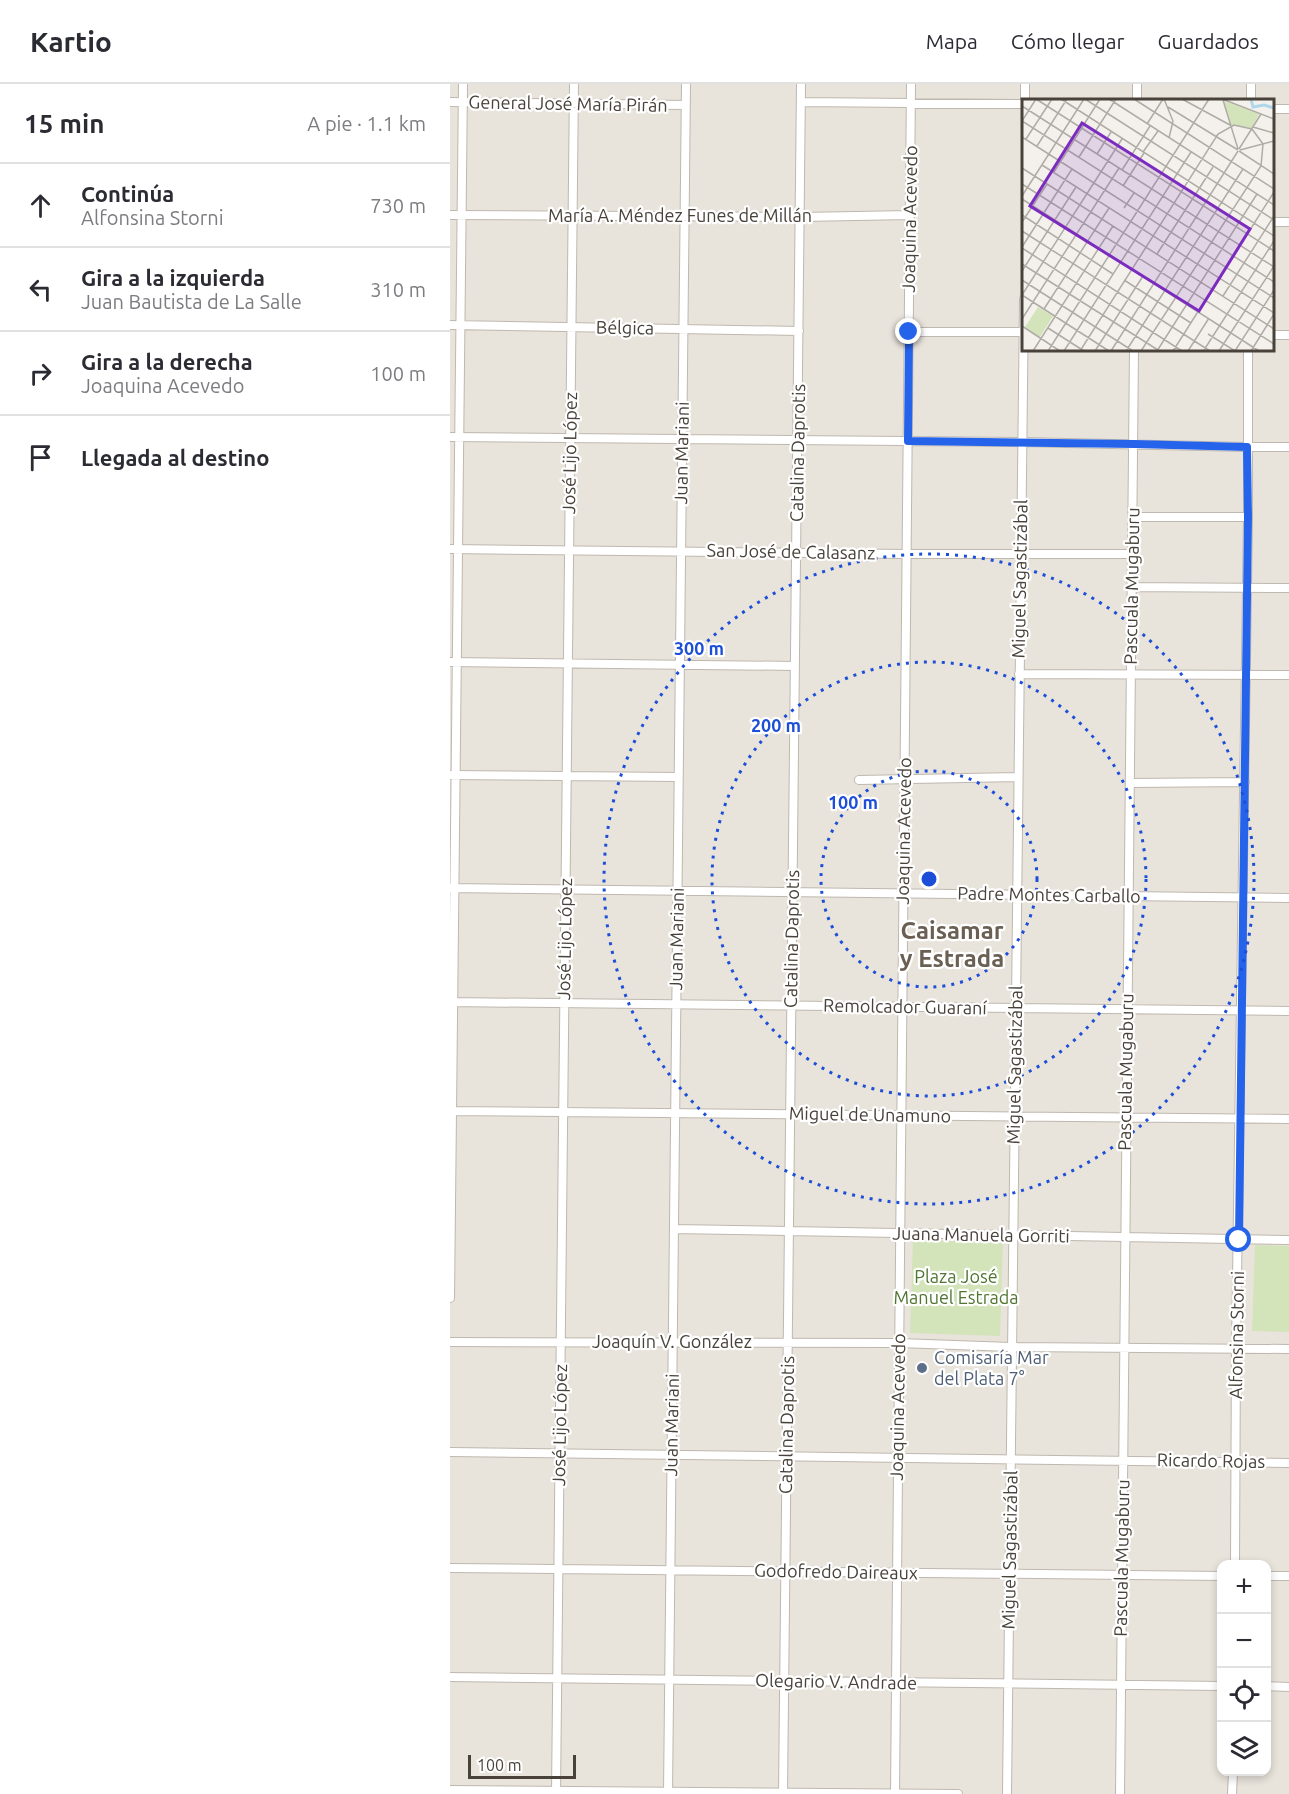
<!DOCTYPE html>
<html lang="es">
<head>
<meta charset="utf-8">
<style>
	:root { --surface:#fff; --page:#f7f7f7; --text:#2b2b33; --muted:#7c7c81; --line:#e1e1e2 }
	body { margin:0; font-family:Ubuntu,sans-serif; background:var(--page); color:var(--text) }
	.controls { position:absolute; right:18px; bottom:18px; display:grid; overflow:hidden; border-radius:12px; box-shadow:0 3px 9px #0003 }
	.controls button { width:54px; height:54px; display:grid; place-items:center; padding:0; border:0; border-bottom:2px solid var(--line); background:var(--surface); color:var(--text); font:30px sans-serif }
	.scale { position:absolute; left:18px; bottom:15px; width:108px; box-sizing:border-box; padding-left:6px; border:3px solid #48423a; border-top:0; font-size:16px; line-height:21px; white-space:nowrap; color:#48423a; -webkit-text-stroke:4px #fff; paint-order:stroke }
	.stop { position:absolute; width:18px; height:18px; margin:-14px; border:4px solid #2563eb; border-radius:50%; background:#fff }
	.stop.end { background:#2563eb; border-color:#fff; box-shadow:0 2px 6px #0008 }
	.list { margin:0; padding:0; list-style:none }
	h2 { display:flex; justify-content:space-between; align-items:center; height:78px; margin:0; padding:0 24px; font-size:26px }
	h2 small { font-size:20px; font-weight:400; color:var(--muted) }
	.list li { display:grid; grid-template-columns:39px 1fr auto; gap:18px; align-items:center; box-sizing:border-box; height:84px; padding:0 24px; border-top:2px solid var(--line) }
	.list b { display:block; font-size:22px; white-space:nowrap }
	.list p { margin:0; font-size:20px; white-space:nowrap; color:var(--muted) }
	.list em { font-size:20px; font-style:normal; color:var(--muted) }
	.icon { flex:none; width:33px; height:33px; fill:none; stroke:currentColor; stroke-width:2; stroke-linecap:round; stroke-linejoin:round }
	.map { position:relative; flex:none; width:839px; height:1710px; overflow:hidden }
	header { display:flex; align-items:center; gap:36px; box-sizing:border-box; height:84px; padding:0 30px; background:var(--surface); border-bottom:2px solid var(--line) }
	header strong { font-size:28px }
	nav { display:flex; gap:33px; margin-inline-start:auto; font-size:21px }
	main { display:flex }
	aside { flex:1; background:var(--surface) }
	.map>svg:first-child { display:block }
</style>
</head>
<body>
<header>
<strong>Kartio</strong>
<nav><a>Mapa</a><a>Cómo llegar</a><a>Guardados</a></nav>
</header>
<main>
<aside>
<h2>15 min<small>A pie · 1.1 km</small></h2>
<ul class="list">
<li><svg class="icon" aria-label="ahead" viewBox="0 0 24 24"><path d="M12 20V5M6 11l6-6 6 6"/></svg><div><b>Continúa</b><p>Alfonsina Storni</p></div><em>730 m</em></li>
<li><svg class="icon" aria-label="left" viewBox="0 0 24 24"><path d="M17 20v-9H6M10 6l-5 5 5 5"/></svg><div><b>Gira a la izquierda</b><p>Juan Bautista de La Salle</p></div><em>310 m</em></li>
<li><svg class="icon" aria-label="right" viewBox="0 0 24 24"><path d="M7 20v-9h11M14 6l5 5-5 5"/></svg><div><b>Gira a la derecha</b><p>Joaquina Acevedo</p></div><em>100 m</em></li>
<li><svg class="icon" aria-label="arrive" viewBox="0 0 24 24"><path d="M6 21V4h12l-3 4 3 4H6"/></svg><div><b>Llegada al destino</b></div></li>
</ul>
</aside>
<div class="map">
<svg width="839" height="1710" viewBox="0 0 839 1710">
	<rect width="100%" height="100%" fill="#f4f1ec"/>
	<path fill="#e8e3db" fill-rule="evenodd" d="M0 0H839V1710H0ZM574 16H822V266H574ZM772 1480H816V1688H772Z"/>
	<path fill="#d4e4ba" d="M463 1156 553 1158 550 1252 460 1249Z
		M805 1161 839 1162V1248L802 1247Z"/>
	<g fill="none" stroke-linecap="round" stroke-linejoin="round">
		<g stroke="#bfb8af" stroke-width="10">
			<path id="street" d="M575 0V16
				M801 0V16
				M687 16V0
				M0 18 235 21
				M352 18 574 20
				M822 25H839
				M0 131 351 133 460 131
				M822 138H839
				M0 241 349 247
				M459 248H573
				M822 251H839
				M0 353 572 358 797 363H839
				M683 433H798
				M0 465 457 470H682
				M682 503 839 504
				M0 578 345 582
				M569 590 839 591
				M0 691 228 693
				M409 696 568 693
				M680 699 795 698
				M1 804 839 814
				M0 918 839 927
				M0 1027 839 1035
				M224 1145 839 1156
				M0 1214 13 0
				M0 1258 449 1259 561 1263 839 1265
				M0 1368 839 1379
				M785 1480 786 1264 798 433V266
				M0 1484 772 1492
				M816 1492H839
				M0 1593 772 1602
				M816 1602 839 1603
				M0 1706 508 1710
				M106 1710 124 0
				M218 1710 236 0
				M333 1710 351 0
				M445 1710 461 0
				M557 1710 574 215
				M670 1710 684 266
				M782 1710 783 1688"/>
		</g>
		<use href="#street" stroke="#fff" stroke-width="8"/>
	</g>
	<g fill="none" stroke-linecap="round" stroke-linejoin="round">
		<path stroke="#2563eb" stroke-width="8" d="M459 248 458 357 684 360 797 363 798 433 789 1156"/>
	</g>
	<g fill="none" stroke="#1d4ed8" stroke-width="3" stroke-dasharray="3 6">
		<circle cx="479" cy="795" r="108"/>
		<circle cx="479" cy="795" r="217"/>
		<circle cx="479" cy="795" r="325"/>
	</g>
	<circle fill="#5c6f8a" stroke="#fff" stroke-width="2" cx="472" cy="1284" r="6"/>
	<g text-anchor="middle" stroke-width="4.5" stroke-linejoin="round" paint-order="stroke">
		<g font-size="18" fill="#48423a" stroke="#fff">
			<text transform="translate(118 20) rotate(1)" y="6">General José María Pirán</text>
			<text x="230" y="138">María A. Méndez Funes de Millán</text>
			<text transform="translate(460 135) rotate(-89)" y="6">Joaquina Acevedo</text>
			<text transform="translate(175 244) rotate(1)" y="6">Bélgica</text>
			<text transform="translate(120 369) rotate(-89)" y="6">José Lijo López</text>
			<text transform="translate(232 369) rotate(-89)" y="6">Juan Mariani</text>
			<text transform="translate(348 369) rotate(-89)" y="6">Catalina Daprotis</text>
			<text transform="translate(341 468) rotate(1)" y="6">San José de Calasanz</text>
			<text transform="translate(570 495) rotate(-89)" y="6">Miguel Sagastizábal</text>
			<text transform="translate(682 502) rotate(-89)" y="6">Pascuala Mugaburu</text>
			<text transform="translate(454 747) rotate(-89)" y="6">Joaquina Acevedo</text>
			<text transform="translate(599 811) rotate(1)" y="6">Padre Montes Carballo</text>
			<text transform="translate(115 855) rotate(-89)" y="6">José Lijo López</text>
			<text transform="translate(227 855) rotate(-89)" y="6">Juan Mariani</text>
			<text transform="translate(342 855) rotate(-89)" y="6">Catalina Daprotis</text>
			<text transform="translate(455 923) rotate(1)" y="6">Remolcador Guaraní</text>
			<text transform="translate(565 981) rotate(-89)" y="6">Miguel Sagastizábal</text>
			<text transform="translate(676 988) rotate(-89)" y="6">Pascuala Mugaburu</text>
			<text transform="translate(420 1031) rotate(1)" y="6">Miguel de Unamuno</text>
			<text transform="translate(531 1151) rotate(1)" y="6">Juana Manuela Gorriti</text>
			<text transform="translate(787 1251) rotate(-89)" y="6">Alfonsina Storni</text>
			<text x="222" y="1264">Joaquín V. González</text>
			<text transform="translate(448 1323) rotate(-89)" y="6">Joaquina Acevedo</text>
			<text transform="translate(110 1341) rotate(-89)" y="6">José Lijo López</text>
			<text transform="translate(222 1341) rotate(-89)" y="6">Juan Mariani</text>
			<text transform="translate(337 1341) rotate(-89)" y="6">Catalina Daprotis</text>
			<text transform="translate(761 1377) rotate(1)" y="6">Ricardo Rojas</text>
			<text transform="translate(560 1466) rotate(-89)" y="6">Miguel Sagastizábal</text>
			<text transform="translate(672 1474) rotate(-89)" y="6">Pascuala Mugaburu</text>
			<text transform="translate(386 1488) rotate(1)" y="6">Godofredo Daireaux</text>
			<text transform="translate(386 1598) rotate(1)" y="6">Olegario V. Andrade</text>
		</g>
		<g font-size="18" fill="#517532" stroke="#fff">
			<text x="506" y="1199">Plaza José<tspan x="506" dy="21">Manuel Estrada</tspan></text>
		</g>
		<g font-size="18" fill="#4e5e75" stroke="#fff" text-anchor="start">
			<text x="484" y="1280">Comisaría Mar<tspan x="484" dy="21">del Plata 7°</tspan></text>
		</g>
		<g font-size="24" font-weight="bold" fill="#6a5f53" stroke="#fff">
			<text x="502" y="855">Caisamar<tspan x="502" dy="28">y Estrada</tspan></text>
		</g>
	</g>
	<g transform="translate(572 15)">
		<rect width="252" height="252" fill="#f4f1ec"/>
		<path d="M202 2 237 15 230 29 209 26ZM16 208 31 217 18 238 3 228Z" fill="#d4e4ba"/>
		<path fill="none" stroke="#b0d6ea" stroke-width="3" d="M229 0 231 8 242 6 252 9"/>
		<path fill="none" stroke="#afaba5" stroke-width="1.5" d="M14 0 0 22 252 183M14 0 252 152M39 0 252 137M63 0 252 121M87 0 252 106M112 0 252 90M142 0 151 22 147 39M160 0 208 26M200 0 252 20M201 1 216 50M0 7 252 168M146 8 216 51M125 25 141 0M231 28 252 34M0 38 252 199M4 40 30 0M15 47 45 0M217 50 239 15M218 51 252 42M217 52 252 75M121 53 136 32M75 55 89 33M57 58 94 0M20 66 252 214M0 69 252 230M100 71 128 27M32 73 78 0M0 85 252 245M101 87 122 54M0 97 62 0M0 100 237 252M102 109 112 94M0 116 91 175M0 123 25 85M0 132 188 252M0 148 50 70M0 149 160 252M135 155 191 68M0 165 136 251M0 172 54 88M0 181 111 252M102 181 169 224M0 196 100 40M0 196 87 252M201 197 252 117M22 210 87 109M0 220 97 69M0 227 38 252M26 229 62 252M186 235 213 252 252 191M182 251 252 142M11 252 91 127M26 252 187 0M42 252 169 53M58 252 196 35 212 26 230 30 241 45 239 67 119 252M73 252 121 177M89 252 216 52M104 252 221 70M135 252 235 95M151 252 252 93M166 252 187 219M197 252 252 167M229 252 252 215"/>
		<path fill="#7b2cbf" fill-opacity="0.15" stroke="#7b2cbf" stroke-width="3" d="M60 24 228 130 177 212 8 107Z"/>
		<rect width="252" height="252" fill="none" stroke="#48423a" stroke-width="3"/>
	</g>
	<circle cx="479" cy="795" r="9" fill="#1d4ed8" stroke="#fff" stroke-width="3"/>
	<g font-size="18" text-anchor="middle" font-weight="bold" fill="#1d4ed8" stroke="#fff" stroke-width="4.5" stroke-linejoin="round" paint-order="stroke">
		<text x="249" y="571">300 m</text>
		<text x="326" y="648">200 m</text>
		<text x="403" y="725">100 m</text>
	</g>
</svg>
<div class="controls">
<button>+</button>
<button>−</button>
<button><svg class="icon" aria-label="locate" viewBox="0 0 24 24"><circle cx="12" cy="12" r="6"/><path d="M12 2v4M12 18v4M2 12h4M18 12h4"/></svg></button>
<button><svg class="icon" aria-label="layers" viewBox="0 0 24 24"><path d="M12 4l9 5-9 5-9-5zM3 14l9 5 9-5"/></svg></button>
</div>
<div class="scale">100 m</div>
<div class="stop" style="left:789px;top:1156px"></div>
<div class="stop end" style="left:459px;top:248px"></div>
</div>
</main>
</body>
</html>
